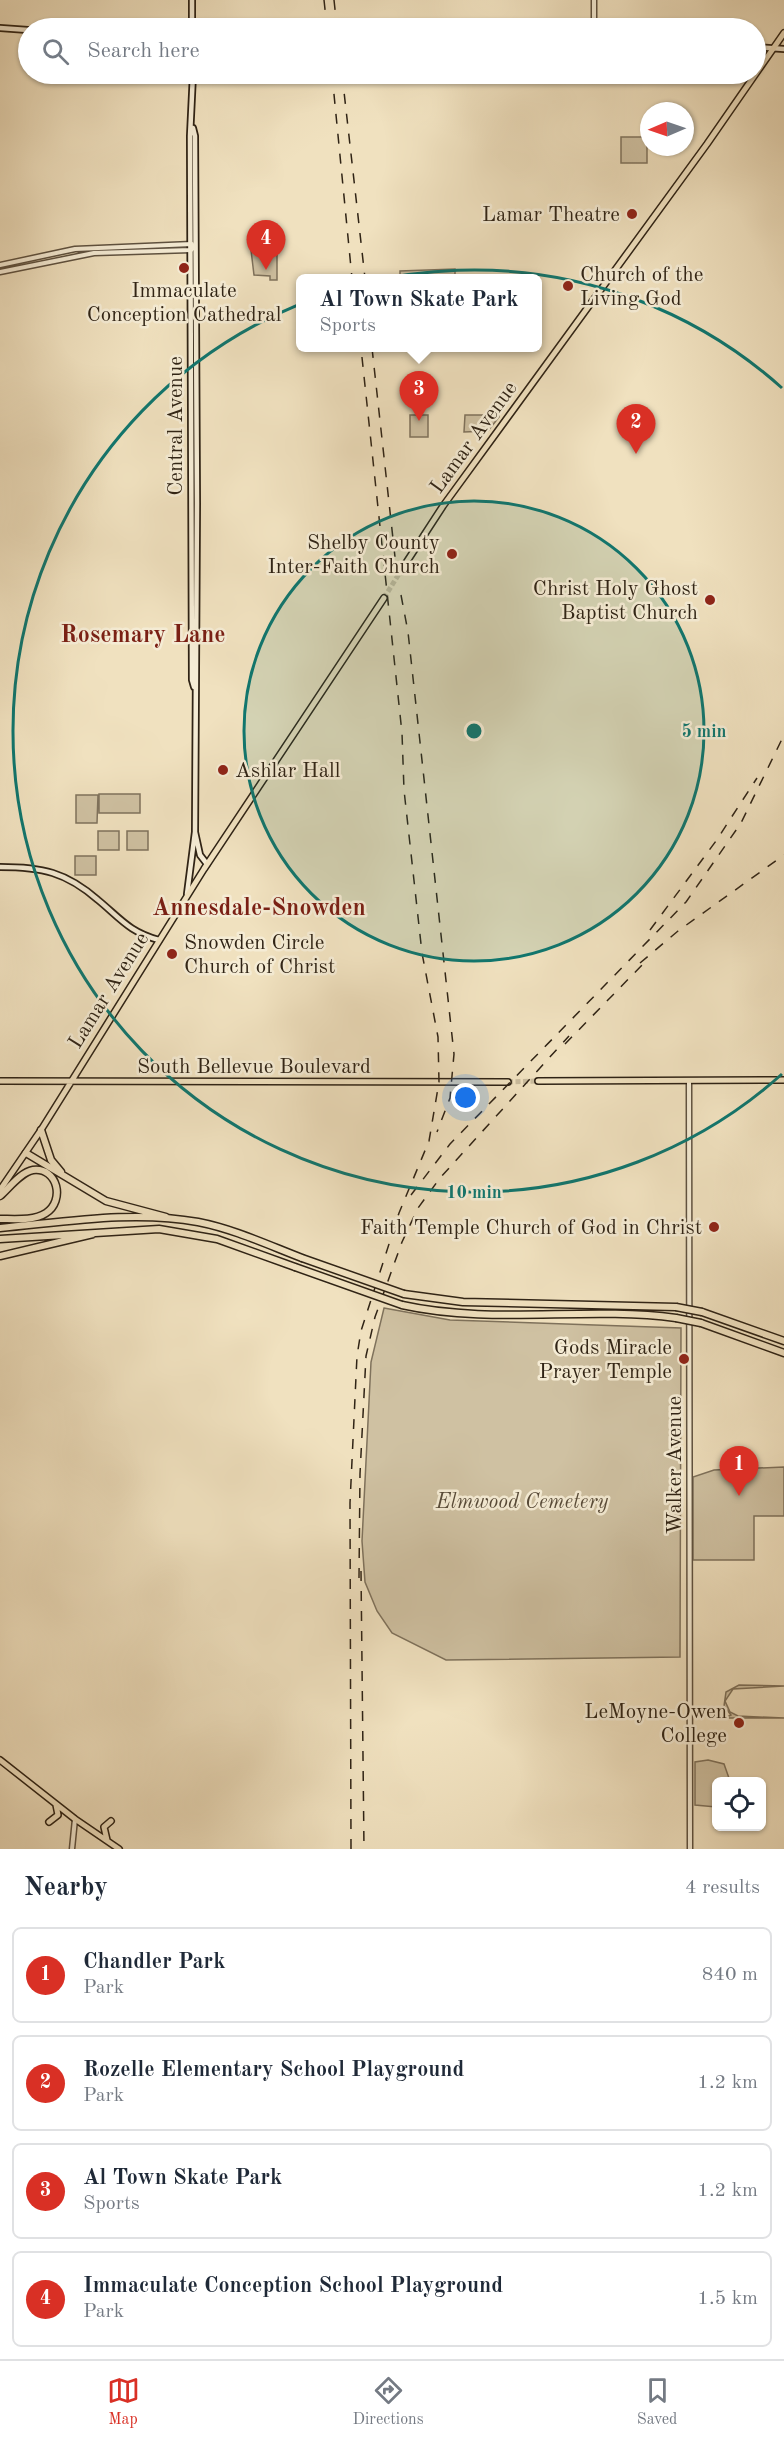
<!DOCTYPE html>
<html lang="en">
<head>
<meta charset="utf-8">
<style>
	:root { --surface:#fff; --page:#f6f6f7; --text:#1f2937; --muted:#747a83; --line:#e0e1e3; --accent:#d93025 }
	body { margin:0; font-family:"Old Standard TT",serif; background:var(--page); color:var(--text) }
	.controls { position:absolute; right:18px; bottom:18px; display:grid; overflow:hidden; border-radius:9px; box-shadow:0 2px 4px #0004 }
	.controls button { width:54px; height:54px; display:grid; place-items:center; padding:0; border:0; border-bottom:2px solid var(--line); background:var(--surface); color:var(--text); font:30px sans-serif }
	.compass { position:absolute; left:640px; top:102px; width:54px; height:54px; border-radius:50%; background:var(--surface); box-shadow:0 2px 4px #0004; rotate:268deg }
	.you { position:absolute; left:466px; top:1098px; width:21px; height:21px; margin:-15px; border:4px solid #fff; border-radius:50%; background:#1a73e8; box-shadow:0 0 0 9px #1a73e833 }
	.badge { display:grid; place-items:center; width:39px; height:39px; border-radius:50%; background:var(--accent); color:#fff; font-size:20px; font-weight:700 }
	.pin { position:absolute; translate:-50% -50px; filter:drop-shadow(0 2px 3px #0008) }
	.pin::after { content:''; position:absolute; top:32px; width:21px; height:18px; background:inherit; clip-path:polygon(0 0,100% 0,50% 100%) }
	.popup { position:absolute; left:296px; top:274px; width:246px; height:78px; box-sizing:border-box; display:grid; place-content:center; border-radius:9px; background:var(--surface); filter:drop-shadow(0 2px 4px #0005); font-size:20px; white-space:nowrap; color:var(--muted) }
	.popup b { font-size:22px; color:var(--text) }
	.popup::after { content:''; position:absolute; left:50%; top:100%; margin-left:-12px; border:12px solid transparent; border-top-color:var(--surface) }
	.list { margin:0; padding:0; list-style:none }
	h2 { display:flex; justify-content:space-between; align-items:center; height:78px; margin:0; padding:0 24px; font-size:26px }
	h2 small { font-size:20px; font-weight:400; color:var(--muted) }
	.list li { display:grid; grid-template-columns:39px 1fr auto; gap:18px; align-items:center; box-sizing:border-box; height:96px; margin:0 12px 12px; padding:0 12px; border:2px solid var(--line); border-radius:9px }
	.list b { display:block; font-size:22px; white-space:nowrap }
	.list p { margin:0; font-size:20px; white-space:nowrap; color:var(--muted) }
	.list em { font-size:20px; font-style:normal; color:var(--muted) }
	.icon { flex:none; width:33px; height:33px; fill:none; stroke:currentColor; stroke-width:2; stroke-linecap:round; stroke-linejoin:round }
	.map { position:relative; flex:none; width:784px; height:1849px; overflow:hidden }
	.search { position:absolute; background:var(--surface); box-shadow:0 2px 4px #0004; left:18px; right:18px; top:18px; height:66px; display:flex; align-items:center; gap:15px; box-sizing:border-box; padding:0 21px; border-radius:33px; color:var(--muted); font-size:22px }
	.sheet { height:510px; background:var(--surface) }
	nav { display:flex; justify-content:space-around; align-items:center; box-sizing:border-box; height:84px; border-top:2px solid var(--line); background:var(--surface); font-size:16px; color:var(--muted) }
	nav a { display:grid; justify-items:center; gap:3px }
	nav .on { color:var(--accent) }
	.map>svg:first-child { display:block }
</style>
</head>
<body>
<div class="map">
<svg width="784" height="1849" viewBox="0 0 784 1849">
	<rect width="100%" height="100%" fill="#f0e1bf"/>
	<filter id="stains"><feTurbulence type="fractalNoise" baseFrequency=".00333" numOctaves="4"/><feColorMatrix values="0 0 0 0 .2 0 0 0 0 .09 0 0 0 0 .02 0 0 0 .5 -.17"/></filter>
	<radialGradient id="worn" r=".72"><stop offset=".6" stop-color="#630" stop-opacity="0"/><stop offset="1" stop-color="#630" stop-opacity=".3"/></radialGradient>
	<path fill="#cfc1a2" stroke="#7f725c" stroke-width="1.5" d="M621 137H647V163H621Z
		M277 241V280H270V276L254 275 251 250 258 242Z
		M455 269V278H400V271Z
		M410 415H428V437H410Z
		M465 415H499V417L488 431 464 432Z
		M99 794H140V813H99Z
		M76 795H98L97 823H76Z
		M98 831H119V850H98Z
		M127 831H148V850H127Z
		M75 856H96V875H75Z
		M384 1308 450 1320 681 1328 680 1657 446 1660 392 1633 377 1611 365 1582 362 1541 371 1362Z
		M784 1467V1516H754V1560H693V1477L714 1470Z
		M739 1685 784 1686 733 1689 725 1701 730 1712 738 1716 784 1718H725L731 1715 724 1706 726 1692Z
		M708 1760 724 1764 730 1781 716 1782V1807L695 1805V1762Z"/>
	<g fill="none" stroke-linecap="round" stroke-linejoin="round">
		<path stroke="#c9bb9d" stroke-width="5" stroke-dasharray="5 2.5" stroke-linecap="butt" d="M384 598 402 569
			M508 1082 538 1081"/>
		<g stroke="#5f5240" stroke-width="7">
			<path id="tertiary" d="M594 28V0
				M0 265 75 249 192 244
				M0 272 94 253 191 250 195 246
				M689 1081 690 1849
				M72 1849 75 1819"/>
		</g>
		<g stroke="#2f2315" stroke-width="8">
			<path id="secondary" d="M192 0V28
				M0 28 28 30
				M756 47 784 49
				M193 74 190 136 192 680 194 687
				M193 128 195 136 197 503 195 832 200 855 207 864
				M0 867C42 867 66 872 98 900 120 918 129 932 159 940
				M187 894 195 832"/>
		</g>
		<g stroke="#2f2315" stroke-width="8">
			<path id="primary" d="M402 569 443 506 707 144 784 33
				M0 1081 508 1082
				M538 1081 784 1080
				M0 1190 41 1130 204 869 384 598
				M0 1760 75 1819 119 1849
				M49 1822 58 1815 56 1805
				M107 1840 104 1827 111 1821"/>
		</g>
		<g stroke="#2f2315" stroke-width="9">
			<path id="motorway" d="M41 1130 51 1160 61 1172
				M26 1153 106 1201 166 1217
				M0 1196C9 1188 21 1172 33 1170 58 1167 65 1201 46 1213 34 1221 14 1219 0 1219
				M0 1228C65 1222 133 1210 198 1222 234 1229 268 1245 302 1258
				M0 1239 159 1229 217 1239 295 1267
				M0 1256 93 1234
				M404 1294 463 1302 676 1307
				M402 1305C492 1325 585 1306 676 1318
				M702 1312 784 1341
				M701 1323 784 1353"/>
		</g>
		<use href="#tertiary" stroke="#f5ecd5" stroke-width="4"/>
		<use href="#secondary" stroke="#f5ecd5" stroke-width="4.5"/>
		<use href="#primary" stroke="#f0e1bf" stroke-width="5"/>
		<use href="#motorway" stroke="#f0e1bf" stroke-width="6"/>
		<path stroke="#2f2315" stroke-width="1.5" stroke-dasharray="10 10" stroke-linecap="butt" d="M324 0 327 28
			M334 0 337 28
			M332 74 352 278
			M342 74 365 278
			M372 348 395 557
			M401 595 408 632 454 1054 450 1098 437 1132
			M650 930 716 841 757 778
			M640 963 678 931 784 855
			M565 1044 647 960
			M411 1195 450 1144 686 902 741 823 784 735
			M361 1571 364 1849
			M359 1578 360 1474 366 1356 375 1317 402 1242 418 1208 440 1178 569 1036
			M351 1849 350 1503 357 1356 361 1331 399 1213 429 1141 439 1082 438 1037 422 953 404 790 402 733 361 348"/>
		<g stroke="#2f2315" stroke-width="9" stroke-linecap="butt">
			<path id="motorway-bridge" d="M302 1258 404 1294
				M295 1267 402 1305
				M676 1307 702 1312
				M676 1318 701 1323"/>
		</g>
		<use href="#motorway-bridge" stroke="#f0e1bf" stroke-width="6"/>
	</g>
	<circle cx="474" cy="731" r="230" fill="#0f766e" fill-opacity=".12"/>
	<g fill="none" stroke="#0f766e" stroke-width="3">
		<circle cx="474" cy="731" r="230"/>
		<path d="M782 1074A461 461 0 1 1 782 388"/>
	</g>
	<g fill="#8f2418" stroke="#f5ecd5" stroke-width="2">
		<circle cx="632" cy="214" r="6"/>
		<circle cx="184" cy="268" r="6"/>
		<circle cx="568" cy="286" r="6"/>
		<circle cx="452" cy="554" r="6"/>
		<circle cx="710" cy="600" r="6"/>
		<circle cx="223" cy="770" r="6"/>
		<circle cx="172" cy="954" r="6"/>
		<circle cx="714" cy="1227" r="6"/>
		<circle cx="684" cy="1359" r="6"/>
		<circle cx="739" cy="1723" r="6"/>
	</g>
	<g text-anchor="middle" stroke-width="5" stroke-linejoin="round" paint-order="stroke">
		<g font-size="21" fill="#2f2315" stroke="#f5ecd5" text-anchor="end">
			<text x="620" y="221">Lamar Theatre</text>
			<text x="580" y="281" text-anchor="start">Church of the<tspan x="580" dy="24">Living God</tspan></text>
			<text x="184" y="297" text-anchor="middle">Immaculate<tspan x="184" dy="24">Conception Cathedral</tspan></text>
			<text x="440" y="549">Shelby County<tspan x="440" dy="24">Inter-Faith Church</tspan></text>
			<text x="698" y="595">Christ Holy Ghost<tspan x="698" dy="24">Baptist Church</tspan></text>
			<text x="235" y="777" text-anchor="start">Ashlar Hall</text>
			<text x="184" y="949" text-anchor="start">Snowden Circle<tspan x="184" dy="24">Church of Christ</tspan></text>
			<text x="702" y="1234">Faith Temple Church of God in Christ</text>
			<text x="672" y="1354">Gods Miracle<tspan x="672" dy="24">Prayer Temple</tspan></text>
			<text x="727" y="1718">LeMoyne-Owen<tspan x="727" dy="24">College</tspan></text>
		</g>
		<g font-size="21" fill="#2f2315" stroke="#f5ecd5">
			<text transform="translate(175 426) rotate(-90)" y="7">Central Avenue</text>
			<text transform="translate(473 437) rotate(-54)" y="7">Lamar Avenue</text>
			<text transform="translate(108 990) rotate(-58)" y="7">Lamar Avenue</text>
			<text x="254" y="1073">South Bellevue Boulevard</text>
			<text transform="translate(674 1465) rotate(-90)" y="7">Walker Avenue</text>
		</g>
		<g font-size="21" font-style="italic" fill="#574a38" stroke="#f5ecd5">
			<text x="522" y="1508">Elmwood Cemetery</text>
		</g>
		<g font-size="24" font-weight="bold" fill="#7a1f14" stroke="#f5ecd5">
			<text x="143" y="642">Rosemary Lane</text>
			<text x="259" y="915">Annesdale-Snowden</text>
		</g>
	</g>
	<circle cx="474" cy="731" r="9" fill="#0f766e" stroke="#f5ecd5" stroke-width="3"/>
	<g font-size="18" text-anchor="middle" font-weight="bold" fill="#0f766e" stroke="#f5ecd5" stroke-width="5" stroke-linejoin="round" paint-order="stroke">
		<text x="704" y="737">5 min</text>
		<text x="474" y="1198">10 min</text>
	</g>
	<rect width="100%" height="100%" filter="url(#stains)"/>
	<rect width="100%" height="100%" fill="url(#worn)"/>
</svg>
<div class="controls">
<button><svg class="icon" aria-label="locate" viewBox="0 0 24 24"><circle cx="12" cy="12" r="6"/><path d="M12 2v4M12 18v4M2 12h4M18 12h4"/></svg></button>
</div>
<svg class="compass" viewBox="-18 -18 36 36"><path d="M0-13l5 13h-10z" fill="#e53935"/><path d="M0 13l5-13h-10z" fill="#747a83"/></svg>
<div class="you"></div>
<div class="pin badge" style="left:739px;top:1496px">1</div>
<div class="pin badge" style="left:636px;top:454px">2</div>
<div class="pin badge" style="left:419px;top:421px">3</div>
<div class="popup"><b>Al Town Skate Park</b>Sports</div>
<div class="pin badge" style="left:266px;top:270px">4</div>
<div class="search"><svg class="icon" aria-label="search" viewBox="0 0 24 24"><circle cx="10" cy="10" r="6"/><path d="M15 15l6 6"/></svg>Search here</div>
</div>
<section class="sheet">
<h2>Nearby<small>4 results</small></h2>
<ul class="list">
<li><span class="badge">1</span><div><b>Chandler Park</b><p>Park</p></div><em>840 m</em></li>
<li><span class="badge">2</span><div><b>Rozelle Elementary School Playground</b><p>Park</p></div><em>1.2 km</em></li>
<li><span class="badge">3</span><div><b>Al Town Skate Park</b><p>Sports</p></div><em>1.2 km</em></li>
<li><span class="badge">4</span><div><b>Immaculate Conception School Playground</b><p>Park</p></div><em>1.5 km</em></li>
</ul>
</section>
<nav>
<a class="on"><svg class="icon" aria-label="map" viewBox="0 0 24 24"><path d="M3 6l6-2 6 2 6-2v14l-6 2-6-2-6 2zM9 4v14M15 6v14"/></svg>Map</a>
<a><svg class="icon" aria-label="directions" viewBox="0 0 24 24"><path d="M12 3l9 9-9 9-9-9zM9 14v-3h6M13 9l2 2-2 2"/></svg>Directions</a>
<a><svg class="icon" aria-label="saved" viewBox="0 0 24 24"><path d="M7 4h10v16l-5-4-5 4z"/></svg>Saved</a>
</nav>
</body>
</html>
